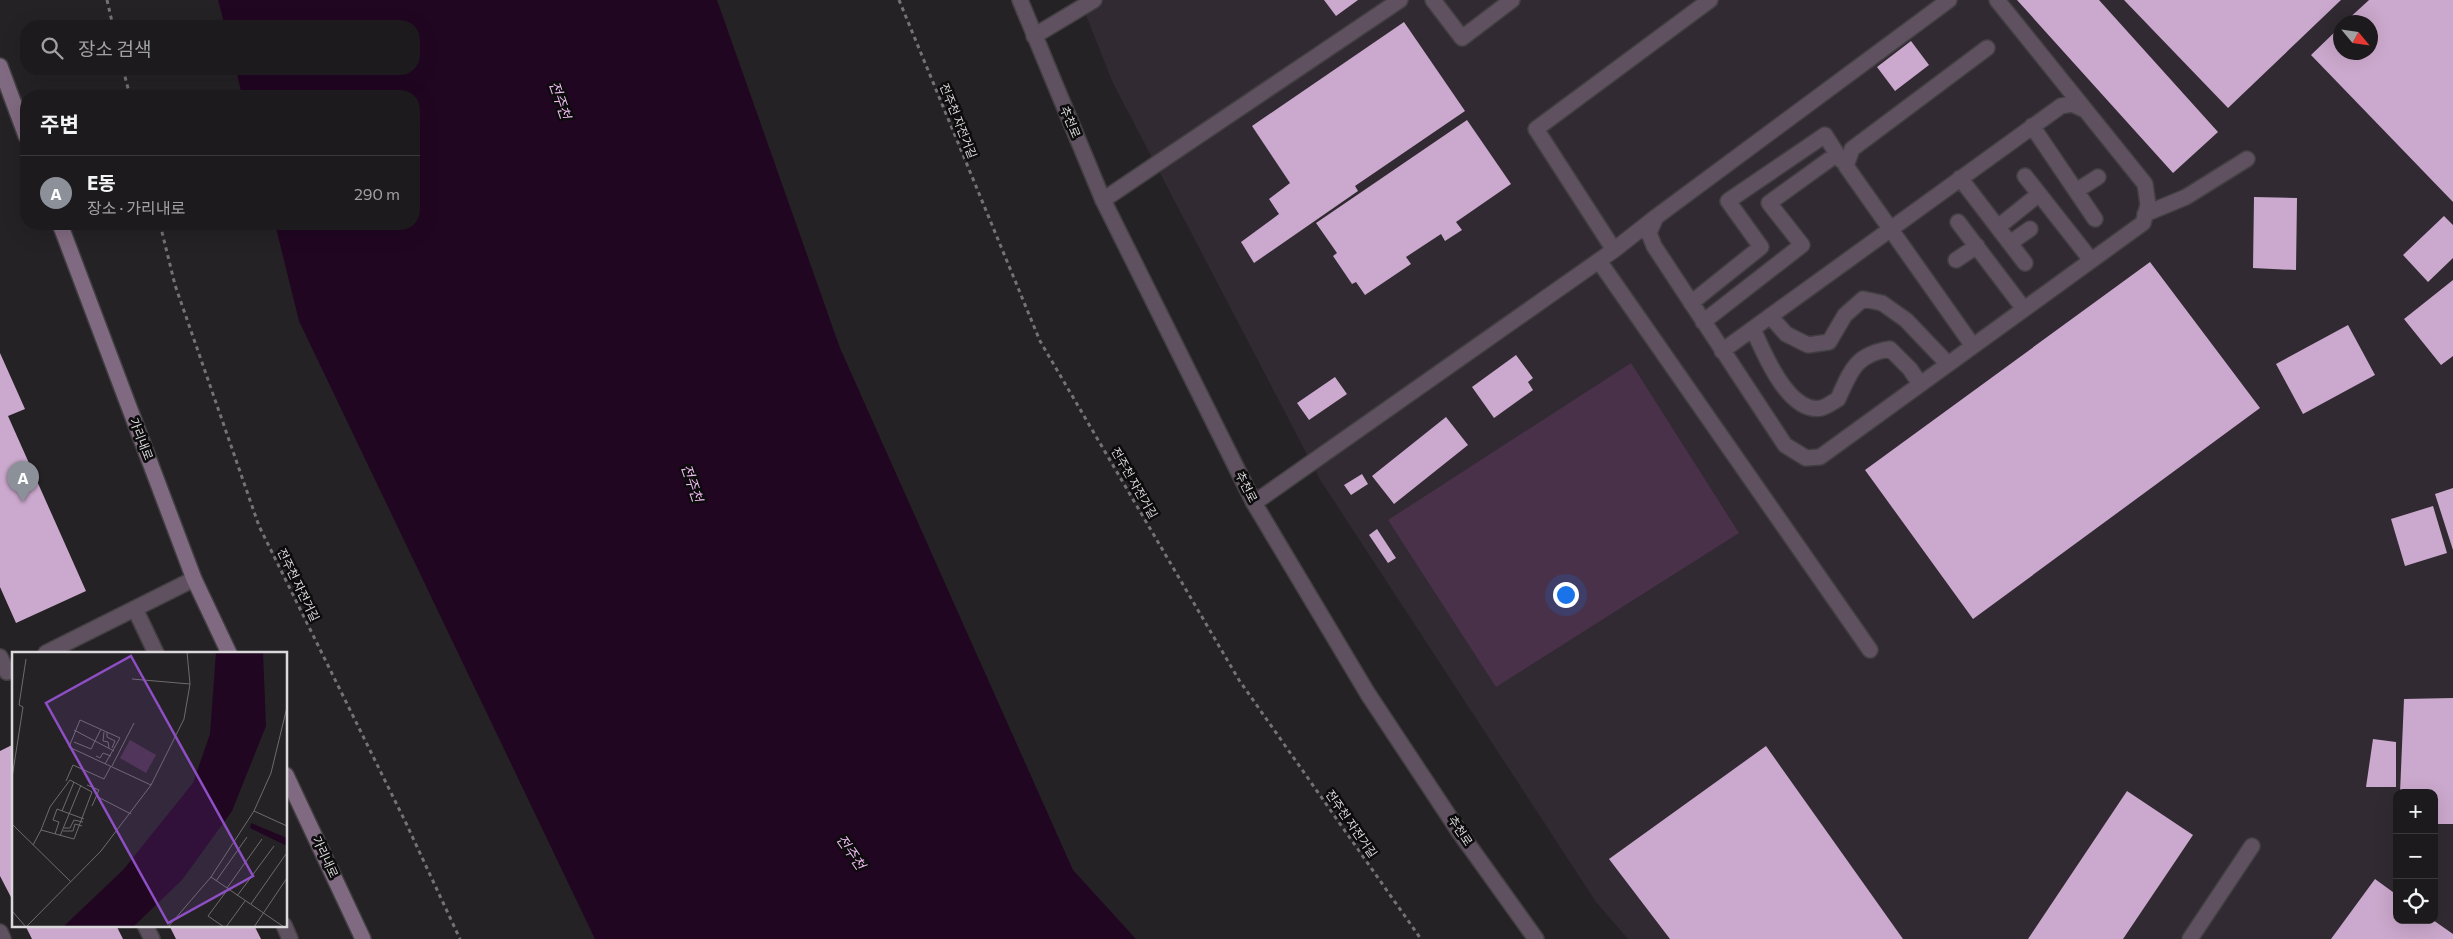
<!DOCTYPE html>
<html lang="ko">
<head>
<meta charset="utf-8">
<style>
	:root { --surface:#1c1a1c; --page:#252325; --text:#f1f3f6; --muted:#a0a1a3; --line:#3a383b; --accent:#8c9099 }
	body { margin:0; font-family:Commissioner,"Noto Sans KR",sans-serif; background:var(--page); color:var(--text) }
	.controls { position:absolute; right:15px; bottom:15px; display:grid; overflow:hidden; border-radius:10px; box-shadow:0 5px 20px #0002 }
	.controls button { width:45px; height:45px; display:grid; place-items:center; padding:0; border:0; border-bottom:1px solid var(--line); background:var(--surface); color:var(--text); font:25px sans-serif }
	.compass { position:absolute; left:2333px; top:15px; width:45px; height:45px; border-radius:50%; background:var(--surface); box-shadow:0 5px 20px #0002; rotate:119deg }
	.you { position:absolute; left:1565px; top:594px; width:18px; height:18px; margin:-12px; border:4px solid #fff; border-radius:50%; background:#1a73e8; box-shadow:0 0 0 8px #1a73e833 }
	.badge { display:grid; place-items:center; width:32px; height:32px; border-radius:50%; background:var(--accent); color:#fff; font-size:16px; font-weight:700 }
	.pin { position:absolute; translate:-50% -41px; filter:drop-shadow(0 1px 2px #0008) }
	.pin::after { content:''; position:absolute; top:26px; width:18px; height:15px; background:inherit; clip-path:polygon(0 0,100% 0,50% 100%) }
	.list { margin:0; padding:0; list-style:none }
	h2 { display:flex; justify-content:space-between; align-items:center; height:65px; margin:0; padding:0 20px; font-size:21px }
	h2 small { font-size:16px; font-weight:400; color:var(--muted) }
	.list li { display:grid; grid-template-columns:32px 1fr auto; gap:15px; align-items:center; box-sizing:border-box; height:75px; padding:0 20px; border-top:1px solid var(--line) }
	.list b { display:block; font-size:19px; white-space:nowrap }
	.list p { margin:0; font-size:16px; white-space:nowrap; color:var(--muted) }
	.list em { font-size:16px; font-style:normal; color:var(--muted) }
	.icon { flex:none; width:28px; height:28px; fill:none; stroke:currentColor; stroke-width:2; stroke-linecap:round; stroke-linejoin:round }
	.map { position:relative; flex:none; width:2453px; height:939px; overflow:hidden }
	.search { position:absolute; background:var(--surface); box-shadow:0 5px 20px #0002; left:20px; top:20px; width:400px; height:55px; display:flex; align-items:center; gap:12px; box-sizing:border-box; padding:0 18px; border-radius:20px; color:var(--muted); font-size:19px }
	.panel { position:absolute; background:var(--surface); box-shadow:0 5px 20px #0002; left:20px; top:90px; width:400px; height:140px; border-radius:20px }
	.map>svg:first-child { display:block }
</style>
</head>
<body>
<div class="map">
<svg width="2453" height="939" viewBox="0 0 2453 939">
	<rect width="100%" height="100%" fill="#252225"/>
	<path fill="#312a32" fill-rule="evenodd" d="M1080 0H2453V939H1628L1596 902 1321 481 1113 83ZM2340 22H2370V52H2340ZM2397 793H2434V920H2397Z"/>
	<path fill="#483149" d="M1631 363 1739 533 1496 687 1388 520Z"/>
	<path fill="#210622" d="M218 0H717L840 348 1073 870 1136 939H595L299 321 275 224H414V96H242L236 69H414V26H225Z"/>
	<path fill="#cba8cd" d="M1324 0H1358L1336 16Z
		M2017 0H2099L2218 132 2173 173Z
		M2124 0H2341L2228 108Z
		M2369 0H2453V202L2311 55 2340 27V52H2370V22H2345Z
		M1404 22 1465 111 1355 186 1358 191 1254 263 1241 242 1279 214 1269 199 1290 183 1252 126Z
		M1911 41 1929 65 1895 91 1877 67Z
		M1467 120 1511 184 1456 222 1462 230 1445 241 1441 234 1406 257 1411 264 1365 295 1356 282 1352 284 1333 256 1337 253 1316 223Z
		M2254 197 2297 198 2296 270 2253 268Z
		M2444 216 2453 225V258L2428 282 2403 255Z
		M2150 262 2260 408 1973 619 1865 470Z
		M2453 280V356L2441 365 2404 319Z
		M2348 325 2375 375 2303 414 2276 364Z
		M0 353 25 409 8 416 86 591 16 623 0 587Z
		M1516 355 1533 378 1528 382 1533 390 1494 418 1472 387Z
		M1335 377 1347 394 1309 420 1297 403Z
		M1446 417 1468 445 1394 504 1372 476Z
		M1362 474 1368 484 1351 495 1344 485Z
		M2453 488V550L2435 494Z
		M2433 506 2447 553 2405 566 2391 519Z
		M1377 529 1396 558 1388 563 1369 535Z
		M2453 698V824H2434V793H2400L2404 699Z
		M2373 739 2396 742V787H2366Z
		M14 744V903L0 876V751Z
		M1766 746 1903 939H1670L1609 859Z
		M2127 791 2193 835 2123 939H2028Z
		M2375 879 2397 895V920H2433L2453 934V939H2331Z
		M25 925H116L123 939H32Z
		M169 925H254L261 939H176Z"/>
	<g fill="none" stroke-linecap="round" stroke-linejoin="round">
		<g stroke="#423f42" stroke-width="18">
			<path id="lane" d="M1433 0 1462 38 1512 0
				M1034 36 1094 0
				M2032 126 2095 219
				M2025 176 2091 260
				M1960 178 2025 263
				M2076 191 2098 177
				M1103 200 1400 0
				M2145 214 2186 197 2247 159
				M1656 217 1649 233 1654 246 1785 445 1806 458 1820 457 2143 223 2148 205 2145 184 1997 0
				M1958 222 2024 309
				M1998 227 2039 194
				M2010 243 2030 229
				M1614 250 1536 129 1710 0
				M1956 260 1977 246
				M1599 261 1870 650
				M1691 303 1761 247 1728 201 1825 135 1837 154
				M1770 316 1786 334 1808 345 1829 342 1845 315 1863 299 1882 303 1906 320 1948 364
				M1703 322 1802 245 1769 203 1837 154 1842 161
				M1753 329C1763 351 1788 414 1821 408 1826 407 1833 402 1838 399 1851 370 1856 354 1890 349L1910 369 1920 384
				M1973 346 1846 166 1852 149 1987 48
				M1722 351 2061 106 2072 104 2085 110
				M1254 503 1614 250 1656 217 1949 0
				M135 609 156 653
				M145 925 152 939
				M284 925 290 939
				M0 932 3 939
				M2190 939 2252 846"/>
		</g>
		<g stroke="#423f42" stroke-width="18">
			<path id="street" d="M1020 0 1103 200 1254 503 1368 694 1460 833 1536 939
				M46 653 194 579
				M0 657 7 672"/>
		</g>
		<g stroke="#423f42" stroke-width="18">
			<path id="secondary" d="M0 66 26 136
				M60 224 194 579 229 653
				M286 775 363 939"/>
		</g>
		<path stroke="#757275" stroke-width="3" stroke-dasharray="4 4" stroke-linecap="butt" d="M107 0 113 26
			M899 0 1040 341 1239 680 1421 939
			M123 69 130 96
			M160 224 175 285 259 526 405 821 460 939"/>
		<use href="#lane" stroke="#5f515f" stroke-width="15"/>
		<use href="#street" stroke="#5f515f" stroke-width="15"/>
		<use href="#secondary" stroke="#806a81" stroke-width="15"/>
	</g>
	<g text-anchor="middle" stroke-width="5" stroke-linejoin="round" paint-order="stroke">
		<g font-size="12" fill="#dbd9db" stroke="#0d0c0d">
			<text transform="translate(958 121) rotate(68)" y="4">전주천 자전거길</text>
			<text transform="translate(1070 122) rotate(67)" y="4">추천로</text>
			<text transform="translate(141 439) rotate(69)" y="4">가리내로</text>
			<text transform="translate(1134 483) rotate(60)" y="4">전주천 자전거길</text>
			<text transform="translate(1246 487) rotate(63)" y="4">추천로</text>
			<text transform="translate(298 585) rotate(64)" y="4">전주천 자전거길</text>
			<text transform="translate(1351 824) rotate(55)" y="4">전주천 자전거길</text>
			<text transform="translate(1460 831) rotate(56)" y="4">추천로</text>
			<text transform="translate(325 857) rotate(65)" y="4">가리내로</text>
		</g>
		<g font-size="14" font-style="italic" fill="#f1bcf3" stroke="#0d0c0d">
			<text transform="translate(560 100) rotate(71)" y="5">전주천</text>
			<text transform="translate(692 483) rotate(71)" y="5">전주천</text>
			<text transform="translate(851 852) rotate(55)" y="5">전주천</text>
		</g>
	</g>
	<g transform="translate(12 652)">
		<rect width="275" height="275" fill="#252225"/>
		<path d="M118 88 144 103 134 121 108 106Z" fill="#483149"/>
		<path d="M204 0H251L254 74 220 159 170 228 121 275H51L111 218 181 131 198 82ZM239 171 275 186V194L238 176Z" fill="#210622"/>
		<path fill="none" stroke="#6e6b6e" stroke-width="1" d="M120 27 178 32M62 78 102 99M92 80 91 89 96 90 97 96M95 80V85L103 89 100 96M62 90 79 97 89 77M84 104 88 106 91 101 99 104M93 112 108 86 68 68 57 95 139 133M100 114 122 71M0 126 11 55 7 53 14 7M58 128 80 140 62 187 29 178 38 155ZM54 129 61 113 92 127 99 114M75 133 87 138 80 154M84 144 119 162M50 159 62 130M242 159 275 174M0 172 59 230M52 176H58L62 168 71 170M51 179H61L63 172 70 174M43 182 47 170 41 168 45 157 72 167M48 184 69 133M21 193 29 178M199 225 272 275M204 229 235 185M215 236 250 187M225 244 262 194M239 252 274 202M0 259 14 275M14 275 89 199 139 133 172 67 178 32 175 0M156 275 199 225 242 159 259 121 275 55M212 275 196 264 216 237M214 275 233 249M242 275 275 226"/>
		<path fill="#8e4fc5" fill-opacity="0.15" stroke="#8e4fc5" stroke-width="2.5" d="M119 4 241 224 156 271 34 51Z"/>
		<rect width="275" height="275" fill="none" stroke="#dbd9db" stroke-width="2.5"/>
	</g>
</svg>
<div class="controls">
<button>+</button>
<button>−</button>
<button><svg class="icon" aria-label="locate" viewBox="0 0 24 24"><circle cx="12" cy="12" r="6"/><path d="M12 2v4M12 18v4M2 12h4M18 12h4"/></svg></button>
</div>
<svg class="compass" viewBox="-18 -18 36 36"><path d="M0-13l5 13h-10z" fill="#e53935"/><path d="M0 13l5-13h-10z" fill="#a0a1a3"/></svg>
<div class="you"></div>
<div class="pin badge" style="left:23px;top:502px">A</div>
<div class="search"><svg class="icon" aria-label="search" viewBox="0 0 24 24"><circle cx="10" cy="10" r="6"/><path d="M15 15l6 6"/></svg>장소 검색</div>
<section class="panel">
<h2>주변<small></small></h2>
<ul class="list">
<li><span class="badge">A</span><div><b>E동</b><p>장소 · 가리내로</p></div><em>290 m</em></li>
</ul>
</section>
</div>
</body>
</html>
